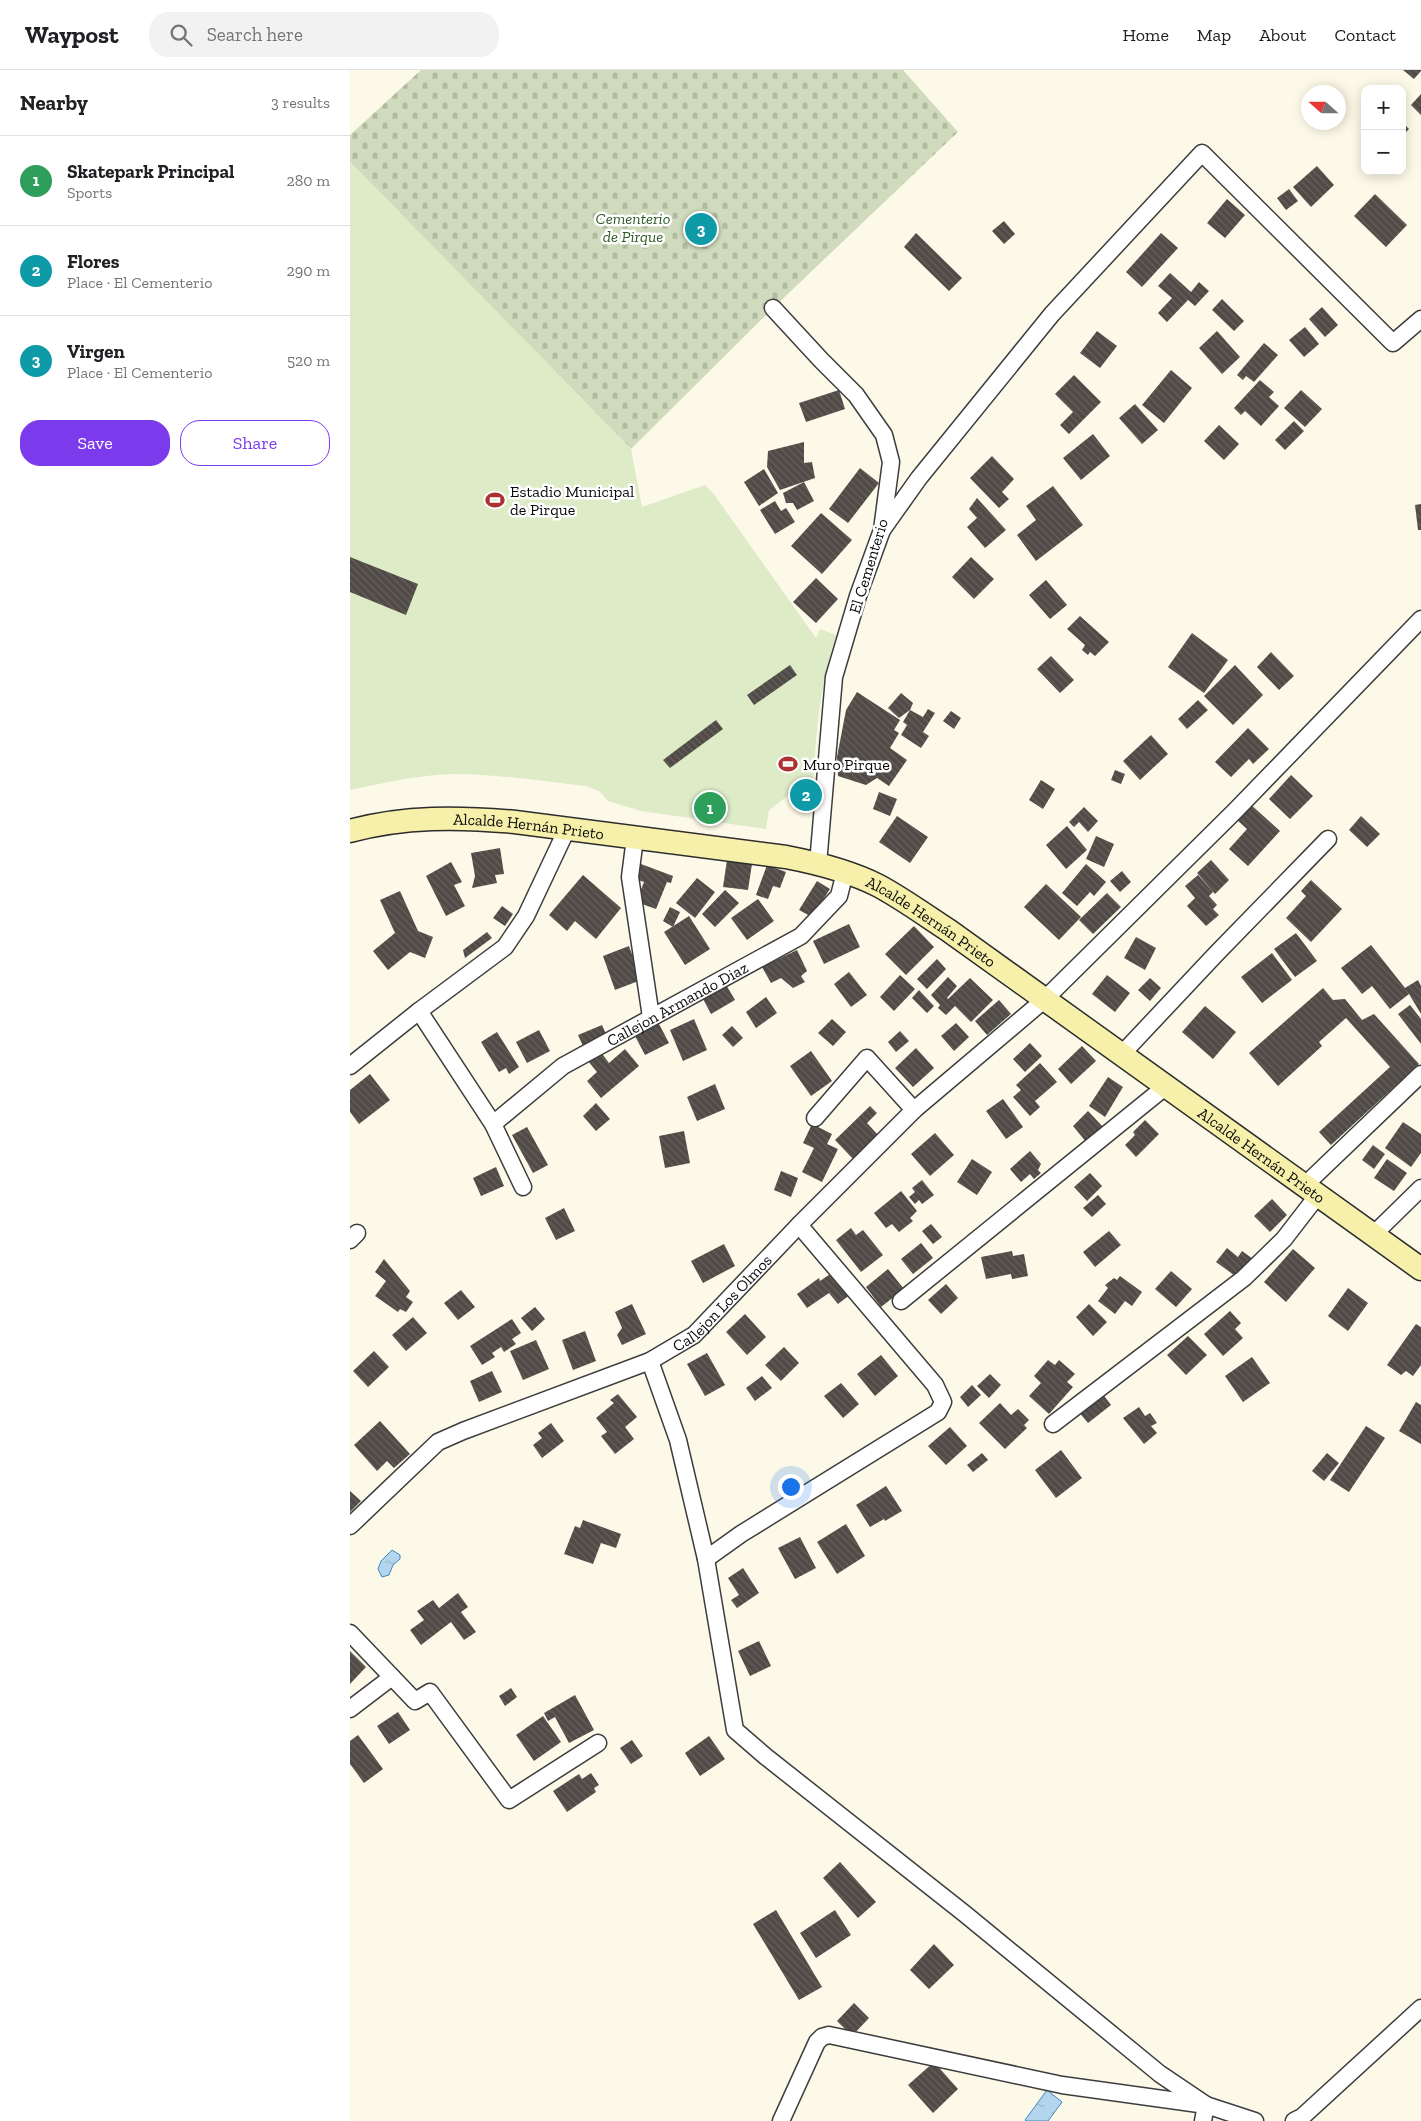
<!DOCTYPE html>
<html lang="en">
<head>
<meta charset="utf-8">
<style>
	:root { --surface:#fff; --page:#f2f2f2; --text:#202124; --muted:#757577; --line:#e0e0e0; --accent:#7c3aed }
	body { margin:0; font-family:"Zilla Slab",serif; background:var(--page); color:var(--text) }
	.controls { position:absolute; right:15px; top:15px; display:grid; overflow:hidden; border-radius:10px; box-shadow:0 2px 12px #0003 }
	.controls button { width:45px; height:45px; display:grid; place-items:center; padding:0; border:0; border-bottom:1px solid var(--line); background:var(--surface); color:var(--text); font:25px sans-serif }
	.compass { position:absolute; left:951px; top:15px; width:45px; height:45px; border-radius:50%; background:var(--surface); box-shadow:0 2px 12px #0003; rotate:291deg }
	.you { position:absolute; left:440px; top:1416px; width:18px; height:18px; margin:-12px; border:4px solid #fff; border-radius:50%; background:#1a73e8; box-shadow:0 0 0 8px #1a73e833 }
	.badge { display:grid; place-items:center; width:32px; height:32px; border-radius:50%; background:var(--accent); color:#fff; font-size:16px; font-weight:700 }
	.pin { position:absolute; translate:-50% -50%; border:2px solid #fff; box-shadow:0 1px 5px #0006 }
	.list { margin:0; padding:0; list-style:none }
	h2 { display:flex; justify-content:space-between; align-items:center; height:65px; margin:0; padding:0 20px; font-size:21px }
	h2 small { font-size:16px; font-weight:400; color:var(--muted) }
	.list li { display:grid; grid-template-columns:32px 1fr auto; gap:15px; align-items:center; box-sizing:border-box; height:90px; padding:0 20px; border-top:1px solid var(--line) }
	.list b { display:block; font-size:19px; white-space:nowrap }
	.list p { margin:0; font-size:16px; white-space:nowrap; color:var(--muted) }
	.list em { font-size:16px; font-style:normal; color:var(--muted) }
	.actions { display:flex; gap:10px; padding:15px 20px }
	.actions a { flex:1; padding:11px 0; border:1px solid var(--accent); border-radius:20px; text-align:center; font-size:18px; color:var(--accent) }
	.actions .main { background:var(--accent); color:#fff }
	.icon { flex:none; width:28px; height:28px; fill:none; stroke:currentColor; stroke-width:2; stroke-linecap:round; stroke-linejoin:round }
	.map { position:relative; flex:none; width:1071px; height:2051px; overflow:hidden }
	header { display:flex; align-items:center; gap:30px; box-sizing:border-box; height:70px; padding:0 25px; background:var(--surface); border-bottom:1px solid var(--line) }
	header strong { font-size:24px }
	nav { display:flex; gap:28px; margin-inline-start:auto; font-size:18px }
	.search { width:350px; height:45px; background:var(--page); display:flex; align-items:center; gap:12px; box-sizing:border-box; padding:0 18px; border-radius:20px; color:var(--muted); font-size:19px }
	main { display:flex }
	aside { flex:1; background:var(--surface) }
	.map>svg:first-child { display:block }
</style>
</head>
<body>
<header>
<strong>Waypost</strong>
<div class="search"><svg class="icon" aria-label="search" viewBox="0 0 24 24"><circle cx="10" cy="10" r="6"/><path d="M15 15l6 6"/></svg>Search here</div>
<nav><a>Home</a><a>Map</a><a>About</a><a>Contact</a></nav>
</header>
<main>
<aside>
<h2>Nearby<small>3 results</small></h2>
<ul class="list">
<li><span class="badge" style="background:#2e9e5b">1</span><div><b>Skatepark Principal</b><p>Sports</p></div><em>280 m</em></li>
<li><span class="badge" style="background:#0f9aa8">2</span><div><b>Flores</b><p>Place · El Cementerio</p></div><em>290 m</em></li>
<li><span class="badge" style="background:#0f9aa8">3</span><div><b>Virgen</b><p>Place · El Cementerio</p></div><em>520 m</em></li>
</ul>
<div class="actions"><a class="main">Save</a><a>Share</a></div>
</aside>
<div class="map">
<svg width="1071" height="2051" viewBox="0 0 1071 2051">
	<defs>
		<pattern id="cemetery-stones" width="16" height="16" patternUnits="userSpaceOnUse" patternTransform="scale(1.25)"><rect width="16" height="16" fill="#d0dbbd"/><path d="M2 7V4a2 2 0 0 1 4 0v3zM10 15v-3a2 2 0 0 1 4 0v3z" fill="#b1bba1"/></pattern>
		<pattern id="water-ripples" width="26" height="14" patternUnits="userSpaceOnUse" patternTransform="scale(1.25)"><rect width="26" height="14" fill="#b3d6ee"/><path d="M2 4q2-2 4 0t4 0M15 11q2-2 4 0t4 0" fill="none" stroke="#99b6cb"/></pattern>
		<pattern id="building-back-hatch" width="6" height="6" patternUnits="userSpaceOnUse" patternTransform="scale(1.25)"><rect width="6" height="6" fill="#514b47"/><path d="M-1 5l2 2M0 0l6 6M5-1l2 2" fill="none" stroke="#65605d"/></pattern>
	</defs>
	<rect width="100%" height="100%" fill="#fdf9e8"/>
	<path fill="url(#cemetery-stones)" d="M71 0H553L608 62 423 238 281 379 0 92V65Z"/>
	<path fill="#ddebc7" d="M0 92 281 379 292 437 355 415 363 423 466 568 470 559 486 565C470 614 466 663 463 714L443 722 419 740 416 759 291 741 258 731 249 721 236 716C192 711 147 704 102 704 68 705 33 713 0 720Z"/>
	<path fill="url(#water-ripples)" stroke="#4188be" d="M42 1480 50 1485V1489L43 1495 39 1505 32 1507 28 1499 31 1491Z
		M697 2020 712 2032 698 2051H676L675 2050Z"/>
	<path fill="url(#building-back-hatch)" d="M1053 0H1071V1L1064 9Z
		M1071 24V45L1061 35Z
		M1052 52 1059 59 1052 66Z
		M967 96 984 115 961 137 943 117Z
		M939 119 948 131 936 140 927 128Z
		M1025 124 1057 155 1036 177 1004 146Z
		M877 129 895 145 875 168 857 153Z
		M654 151 665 164 654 174 642 161Z
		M566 163 612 208 599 221 554 177Z
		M811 163 828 178 792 217 776 202Z
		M820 203 841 222 849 212 859 221 845 236 838 230 817 252 808 243 822 228 808 216Z
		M872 229 894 251 884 261 862 240Z
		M972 237 988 255 975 267 959 249Z
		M955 257 969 274 954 287 939 270Z
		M747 261 767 276 750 298 730 283Z
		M867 261 890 287 872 304 849 278Z
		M914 273 928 285 904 312 896 306 893 310 887 305Z
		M821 300 842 318 814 353 792 335Z
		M724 305 751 332 719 364 710 355 723 342 705 324Z
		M910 310 924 322 919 327 929 336 911 356 895 341 891 345 884 338Z
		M489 320 495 339 456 352 449 333Z
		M951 320 972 339 955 357 934 338Z
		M785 334 808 360 792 374 769 348Z
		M944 351 954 361 935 380 925 370Z
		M869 355 889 374 874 390 854 371Z
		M743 364 760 386 731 410 713 388Z
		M454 372V393L462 392 465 408 430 420 417 397 418 381Z
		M642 386 664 409 652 422 659 429 649 438 620 408Z
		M510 398 529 413 498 453 479 439Z
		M414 399 428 423 409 436 394 412Z
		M454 412 464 431 447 440 443 433H436L433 423Z
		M703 416 733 455 686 491 667 465 686 450 676 436Z
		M627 428 656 460 635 478 617 457 627 448 619 439Z
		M425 431 431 441 436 438 445 452 425 464 410 440Z
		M1071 434V460H1068L1065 435Z
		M471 443 502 470 472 504 441 476Z
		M0 487 68 514 56 545 0 522Z
		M621 487 644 509 624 529 602 507Z
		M466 508 488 529 466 553 443 532Z
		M696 510 717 535 700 549 679 525Z
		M730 546 759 572 745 586 740 582 738 585 732 580 735 575 717 559Z
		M842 563 878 590 854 623 818 597Z
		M921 582 944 606 929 620 907 597Z
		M701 586 724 610 710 623 687 599Z
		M440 595 447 605 404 635 397 625Z
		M885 595 913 625 883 655 854 626Z
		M507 622 550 650 544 660 549 663 540 678 557 690 539 716 527 708 516 715 488 706 487 687 496 640Z
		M551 623 563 633 560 640 549 648 538 638Z
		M848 630 858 640 837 659 828 649Z
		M578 639 585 643 573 662 579 666 571 678 551 665 557 655 553 652 560 640 573 647Z
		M601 641 611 648 604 659 593 651Z
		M366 650 373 659 320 698 313 690Z
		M898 658 919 679 903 694 899 689 881 707 865 692Z
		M801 665 818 684 790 710 773 691Z
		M765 700 775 704 771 714 761 710Z
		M941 705 963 726 940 749 919 729Z
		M691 710 705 719 693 739 679 730Z
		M461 718 463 729 451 731 449 721Z
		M529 722 547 729 540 746 523 739Z
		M899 733 930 761 898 796 879 779 897 759 886 749Z
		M734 737 748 751 738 762 729 752 724 757 719 752Z
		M547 746 578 767 560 793 529 772Z
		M1011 746 1030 764 1017 777 999 760Z
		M717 756 737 780 716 799 696 775Z
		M746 766 764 774 754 797 736 789Z
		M150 778 154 804 145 805 147 813 122 818 125 806 121 783Z
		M377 790 402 794 398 820 373 817Z
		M861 790 879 810 865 824 847 803Z
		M101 792 112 812 104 815 115 836 96 846 76 806Z
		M291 794 323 806 321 813 317 812 306 839 286 832 294 812 285 809Z
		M736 794 756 812 744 826 740 822 727 836 712 823Z
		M417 795 436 802 430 818 423 816 418 829 406 825Z
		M772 801 781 812 770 822 760 811Z
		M233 805 271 838 246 869 225 851 217 861 199 845Z
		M848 805 863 822 859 826 867 835 863 839 869 845 856 856 837 836 845 828 835 816Z
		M347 808 365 822 345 848 326 833Z
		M961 810 992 839 961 872 936 848 956 826 951 821Z
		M467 811 480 819 462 847 449 840Z
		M696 814 731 847 709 870 674 837Z
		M375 820 389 833 365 857 352 844Z
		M50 821 68 861 83 867 75 888 60 882 38 900 23 881 45 863 30 830Z
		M757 823 771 837 743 864 729 850Z
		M408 829 424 851 397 870 381 848Z
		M152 836 163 844 155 856 143 848Z
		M320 837 330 842 323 857 313 851Z
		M339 846 360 879 335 895 314 862Z
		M499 854 510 877 474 894 463 871Z
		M564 856 584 877 556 905 535 884Z
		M137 862 142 868 115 888 113 880Z
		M946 863 967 891 945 907 924 879Z
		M786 867 806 878 795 900 774 888Z
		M1021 875 1055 918 1068 910 1071 916V944L1059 924 1040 939 1022 916 1012 924 991 898Z
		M279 876 291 910 265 920 253 886Z
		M447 880 457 901 451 906 455 912 443 918 431 908 421 913 412 897Z
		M922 883 942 910 912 933 891 907Z
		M587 889 596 899 577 919 567 909Z
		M499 902 517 925 501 937 484 914Z
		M550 905 565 919 544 941 530 927Z
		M757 905 780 923 765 942 742 924Z
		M598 907 607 916 597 928 598 929 620 908 643 930 621 952 605 936 596 945 588 938 590 935 581 925Z
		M800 908 811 918 800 931 788 920Z
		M375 913 385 930 361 944 352 927Z
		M973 918 983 930 995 929 1012 950 1024 944 1069 994 981 1075 969 1062 1040 997 996 948 969 972 972 976 928 1016 899 983Z
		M569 920 584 936 577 943 562 928Z
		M416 927 427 943 406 958 396 942Z
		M649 930 661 944 637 965 625 951Z
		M1060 935 1071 949V974L1048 944Z
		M855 936 886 962 863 989 832 962Z
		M344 949 357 980 333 991 320 960Z
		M482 949 496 962 483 976 468 963Z
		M606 953 619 967 604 981 591 966Z
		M309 954 319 973 295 985 285 966Z
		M252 955 257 966 233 976 228 965Z
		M382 956 393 968 383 977 372 965Z
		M189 960 200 981 177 993 166 972Z
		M550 961 559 971 546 982 538 972Z
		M147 962 169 997 159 1004 156 998 149 1002 131 972Z
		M680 973 692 986 675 1002 663 989Z
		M732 976 746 991 721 1014 708 999Z
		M566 978 584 998 563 1017 545 998Z
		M275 979 289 996 251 1028 237 1011 247 1002 238 991 250 981 259 993Z
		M461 981 482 1011 461 1026 440 996Z
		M690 993 707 1012 685 1031 690 1037 680 1046 663 1027 671 1020 666 1015Z
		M20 1004 40 1030 9 1054 0 1042V1020Z
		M758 1007 773 1017 755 1047 739 1036Z
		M365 1014 375 1039 347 1051 337 1027Z
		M653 1029 673 1057 656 1069 636 1041Z
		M246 1033 260 1049 246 1061 233 1046Z
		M520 1036 527 1043 517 1053 528 1065 503 1089 485 1070Z
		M738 1041 753 1057 737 1073 723 1056Z
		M795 1050 809 1064 786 1087 775 1075 785 1065 783 1062Z
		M1053 1052 1071 1064V1083L1061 1097 1035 1078Z
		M462 1054 482 1064 477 1074 488 1079 472 1112 452 1102 464 1078 453 1073Z
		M177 1057 198 1095 183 1103 162 1065Z
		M334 1061 340 1093 315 1098 309 1066Z
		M585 1063 604 1085 580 1106 561 1084Z
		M1023 1075 1035 1084 1024 1099 1012 1090Z
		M680 1081 691 1094 688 1100 691 1103 684 1109 680 1104 671 1112 660 1099Z
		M622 1089 642 1102 627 1125 607 1112Z
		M1037 1089 1057 1103 1044 1121 1024 1108Z
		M146 1097 154 1116 131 1126 123 1108Z
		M431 1101 448 1108 441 1127 424 1120Z
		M740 1103 752 1116 737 1131 724 1117Z
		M572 1110 584 1125 572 1134 569 1130 565 1134 559 1127 565 1122 562 1118Z
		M551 1121 567 1141 560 1148 563 1151 549 1162 542 1154 536 1158 524 1143Z
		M748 1125 756 1134 742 1147 733 1138Z
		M922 1129 937 1145 920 1162 904 1146Z
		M214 1138 225 1161 206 1170 195 1148Z
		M581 1154 592 1167 583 1174 572 1161Z
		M501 1158 506 1165 513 1160 533 1185 511 1202 486 1170Z
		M759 1161 771 1175 745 1197 733 1182Z
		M571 1173 583 1188 563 1204 551 1189Z
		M374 1174 385 1196 353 1213 341 1191Z
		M877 1178 888 1187 892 1181 903 1189 888 1208 866 1192Z
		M943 1179 965 1198 936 1232 914 1212Z
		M662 1181 663 1186 674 1184 678 1206 662 1209 661 1204 636 1209 631 1187Z
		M34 1189 60 1221 56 1227 63 1232 56 1242 50 1239 48 1242 25 1226 36 1211 25 1202Z
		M538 1199 554 1219 531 1237 516 1217Z
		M821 1201 842 1219 826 1237 805 1219Z
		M483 1202 501 1224 488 1234 479 1223 457 1238 447 1224 469 1208 470 1211Z
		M770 1206 792 1222 782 1236 775 1231 765 1244 748 1231 758 1218 755 1215 764 1208 767 1210Z
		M596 1214 608 1228 591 1244 578 1230Z
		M998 1218 1018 1233 998 1261 978 1246Z
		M111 1220 125 1237 108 1250 94 1233Z
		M282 1234 296 1264 272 1275 267 1265 272 1258 265 1242Z
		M739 1234 757 1252 743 1266 726 1247Z
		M185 1237 195 1249 182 1261 171 1248Z
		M880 1241 891 1253 885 1259 893 1268 873 1286 854 1264Z
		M395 1244 416 1267 397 1285 376 1262Z
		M63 1247 77 1263 56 1281 42 1265Z
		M162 1249 171 1263 162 1269 166 1274 154 1282 151 1277 142 1283 145 1287 132 1295 120 1276Z
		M1066 1254 1071 1257V1295L1063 1306 1056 1301 1051 1305 1037 1295Z
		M235 1261 246 1291 223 1300 212 1270Z
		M838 1266 857 1285 836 1305 817 1285Z
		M186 1270 199 1299 173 1310 160 1281Z
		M434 1277 449 1293 431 1311 415 1295Z
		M24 1281 39 1297 18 1317 3 1301Z
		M357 1283 375 1315 355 1326 337 1294Z
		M531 1285 548 1306 525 1326 507 1304Z
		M902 1287 920 1313 893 1332 875 1306Z
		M698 1290 705 1295 709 1290 725 1304 717 1312 723 1317 699 1344 679 1326 691 1313 684 1306Z
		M142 1301 152 1322 129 1332 120 1311Z
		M640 1304 651 1315 639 1328 627 1316Z
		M412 1306 422 1318 405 1331 396 1318Z
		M491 1313 509 1334 493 1348 474 1326Z
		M622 1315 631 1325 618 1337 610 1327Z
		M752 1323 761 1335 738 1353 728 1341Z
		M268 1324 287 1347 275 1357 284 1369 265 1384 251 1366 257 1362 246 1348 264 1333 260 1330Z
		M1066 1332 1071 1335V1374L1049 1361Z
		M650 1333 661 1345 668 1339 679 1350 674 1355 677 1358 655 1379 629 1353Z
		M789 1337 795 1346 800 1343 807 1353 801 1356 807 1363 794 1374 773 1348Z
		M30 1351 60 1384 44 1398 37 1391 27 1401 4 1375Z
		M201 1353 214 1371 192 1388 183 1375 192 1368 188 1363Z
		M1016 1356 1035 1368 999 1422 980 1410Z
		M600 1357 617 1376 596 1395 578 1376Z
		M711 1380 732 1408 706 1428 685 1400Z
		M632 1383 638 1390 623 1402 617 1395Z
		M977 1383 989 1393 974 1411 962 1401Z
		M536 1416 552 1441 535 1451 534 1449 520 1457 506 1435Z
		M0 1421 11 1431 0 1442Z
		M233 1450 271 1464 266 1478 251 1473 243 1494 214 1484 225 1456 230 1458Z
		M496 1454 515 1486 487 1504 467 1472Z
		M450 1467 466 1498 445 1509 428 1478Z
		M393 1498 409 1523 387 1538 381 1530 389 1525 378 1508Z
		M108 1523 118 1537 111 1542 126 1562 114 1570 101 1552 71 1575 60 1560 74 1550 67 1541 83 1530 89 1538Z
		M409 1571 421 1596 400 1606 388 1581Z
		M0 1581 16 1597 0 1614Z
		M161 1618 167 1627 155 1636 149 1626Z
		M225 1625 244 1660 219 1673 205 1647 198 1651 194 1643Z
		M48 1642 60 1660 39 1674 27 1656Z
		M193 1646 211 1672 184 1691 166 1665Z
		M8 1665 33 1699 14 1713 0 1694V1671Z
		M359 1666 375 1689 350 1706 335 1683Z
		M282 1670 293 1686 281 1694 270 1678Z
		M241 1703 249 1715 244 1718 246 1722 217 1742 203 1721 229 1704 232 1709Z
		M490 1792 526 1832 508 1848 473 1808Z
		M426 1840 472 1917 449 1930 403 1854Z
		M485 1840 501 1865 466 1888 450 1863Z
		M584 1874 604 1895 579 1919 560 1900Z
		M504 1933 519 1948 502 1966 487 1951Z
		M584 1992 608 2019 583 2043 558 2015Z"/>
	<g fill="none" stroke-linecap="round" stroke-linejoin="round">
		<g stroke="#3d3d3d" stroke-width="19">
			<g id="street">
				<path d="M423 238 471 290 506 325 534 365 541 392 532 460 508 526 484 607 468 794"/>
				<path d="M532 460 569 408 702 244 852 83 1043 273 1071 249"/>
				<path d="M285 768 280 807 301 947"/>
				<path d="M771 985 866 884 978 769"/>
				<path d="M0 996 69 941"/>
				<path d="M465 1048 517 988 564 1040"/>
				<path id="s1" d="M143 1054 213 996 451 866 489 826 495 802"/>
				<path d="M955 1115 1071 1004"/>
				<path d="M173 1117 143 1054 69 941 155 877 176 846 217 759"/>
				<path d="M1023 1165 1071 1118"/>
				<path d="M0 1170 7 1163"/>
				<path d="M551 1231 815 1017"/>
				<path d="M300 1291 328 1370 356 1489 385 1660 415 1686 615 1844 810 2004 856 2035 905 2051"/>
				<path d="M703 1354 894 1208 934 1169 968 1125"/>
				<path id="s2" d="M0 1456 88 1372 113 1361 300 1291 344 1265 449 1155 564 1040 694 930 885 741 1071 549"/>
				<path d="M356 1489 391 1464 588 1342 593 1332 585 1315 449 1155"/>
				<path d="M0 1563 65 1631 80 1622 159 1730 248 1673"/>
				<path d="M0 1639 42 1607"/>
				<path d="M431 2051 467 1972 472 1967 479 1965 712 2015 856 2035 853 2051"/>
				<path d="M944 2051 952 2047 1071 1938"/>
			</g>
		</g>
		<g stroke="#2c2c2c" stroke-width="25">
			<g id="secondary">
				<path id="s3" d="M0 761C55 746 109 747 165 752L436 787C467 793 500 801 529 816 553 829 575 845 598 860L1071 1199"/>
			</g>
		</g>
		<use href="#street" stroke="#fff" stroke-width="16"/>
		<use href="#secondary" stroke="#f6f0aa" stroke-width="22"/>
	</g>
	<defs>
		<g id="stadium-bare" transform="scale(1.5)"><path d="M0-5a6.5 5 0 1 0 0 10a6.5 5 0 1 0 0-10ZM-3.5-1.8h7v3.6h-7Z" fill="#aa3233" stroke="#fff" stroke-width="2.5" paint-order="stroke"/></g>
	</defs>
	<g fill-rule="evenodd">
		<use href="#stadium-bare" x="145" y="430"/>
		<use href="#stadium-bare" x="438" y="694"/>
	</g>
	<g text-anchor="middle" stroke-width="5" stroke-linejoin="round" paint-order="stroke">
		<g font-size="16" font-style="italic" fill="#2b5922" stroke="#fff">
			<text x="283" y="154">Cementerio<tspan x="283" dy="18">de Pirque</tspan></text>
		</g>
		<g font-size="16" fill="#0a0a0a" stroke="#fff" text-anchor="start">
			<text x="160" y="427">Estadio Municipal<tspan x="160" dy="18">de Pirque</tspan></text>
			<text x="453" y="700">Muro Pirque</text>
		</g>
		<g font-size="16" fill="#0a0a0a" stroke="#fff">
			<text transform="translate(518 496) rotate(-73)" y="6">El Cementerio</text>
			<text dy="6" stroke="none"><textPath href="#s3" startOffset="180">Alcalde Hernán Prieto</textPath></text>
			<text dy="6" stroke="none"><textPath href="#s3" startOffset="600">Alcalde Hernán Prieto</textPath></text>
			<text dy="6" stroke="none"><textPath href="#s1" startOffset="221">Callejon Armando Diaz</textPath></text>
			<text dy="6" stroke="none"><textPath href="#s3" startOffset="1005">Alcalde Hernán Prieto</textPath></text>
			<text dy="6" stroke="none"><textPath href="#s2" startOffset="442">Callejon Los Olmos</textPath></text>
		</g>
	</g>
</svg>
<div class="controls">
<button>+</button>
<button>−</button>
</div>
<svg class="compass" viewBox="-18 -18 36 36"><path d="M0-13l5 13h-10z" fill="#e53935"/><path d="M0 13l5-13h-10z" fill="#757577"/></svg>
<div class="you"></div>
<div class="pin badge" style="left:360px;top:738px;background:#2e9e5b">1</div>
<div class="pin badge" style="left:456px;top:725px;background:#0f9aa8">2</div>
<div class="pin badge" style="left:351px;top:159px;background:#0f9aa8">3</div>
</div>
</main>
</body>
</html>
